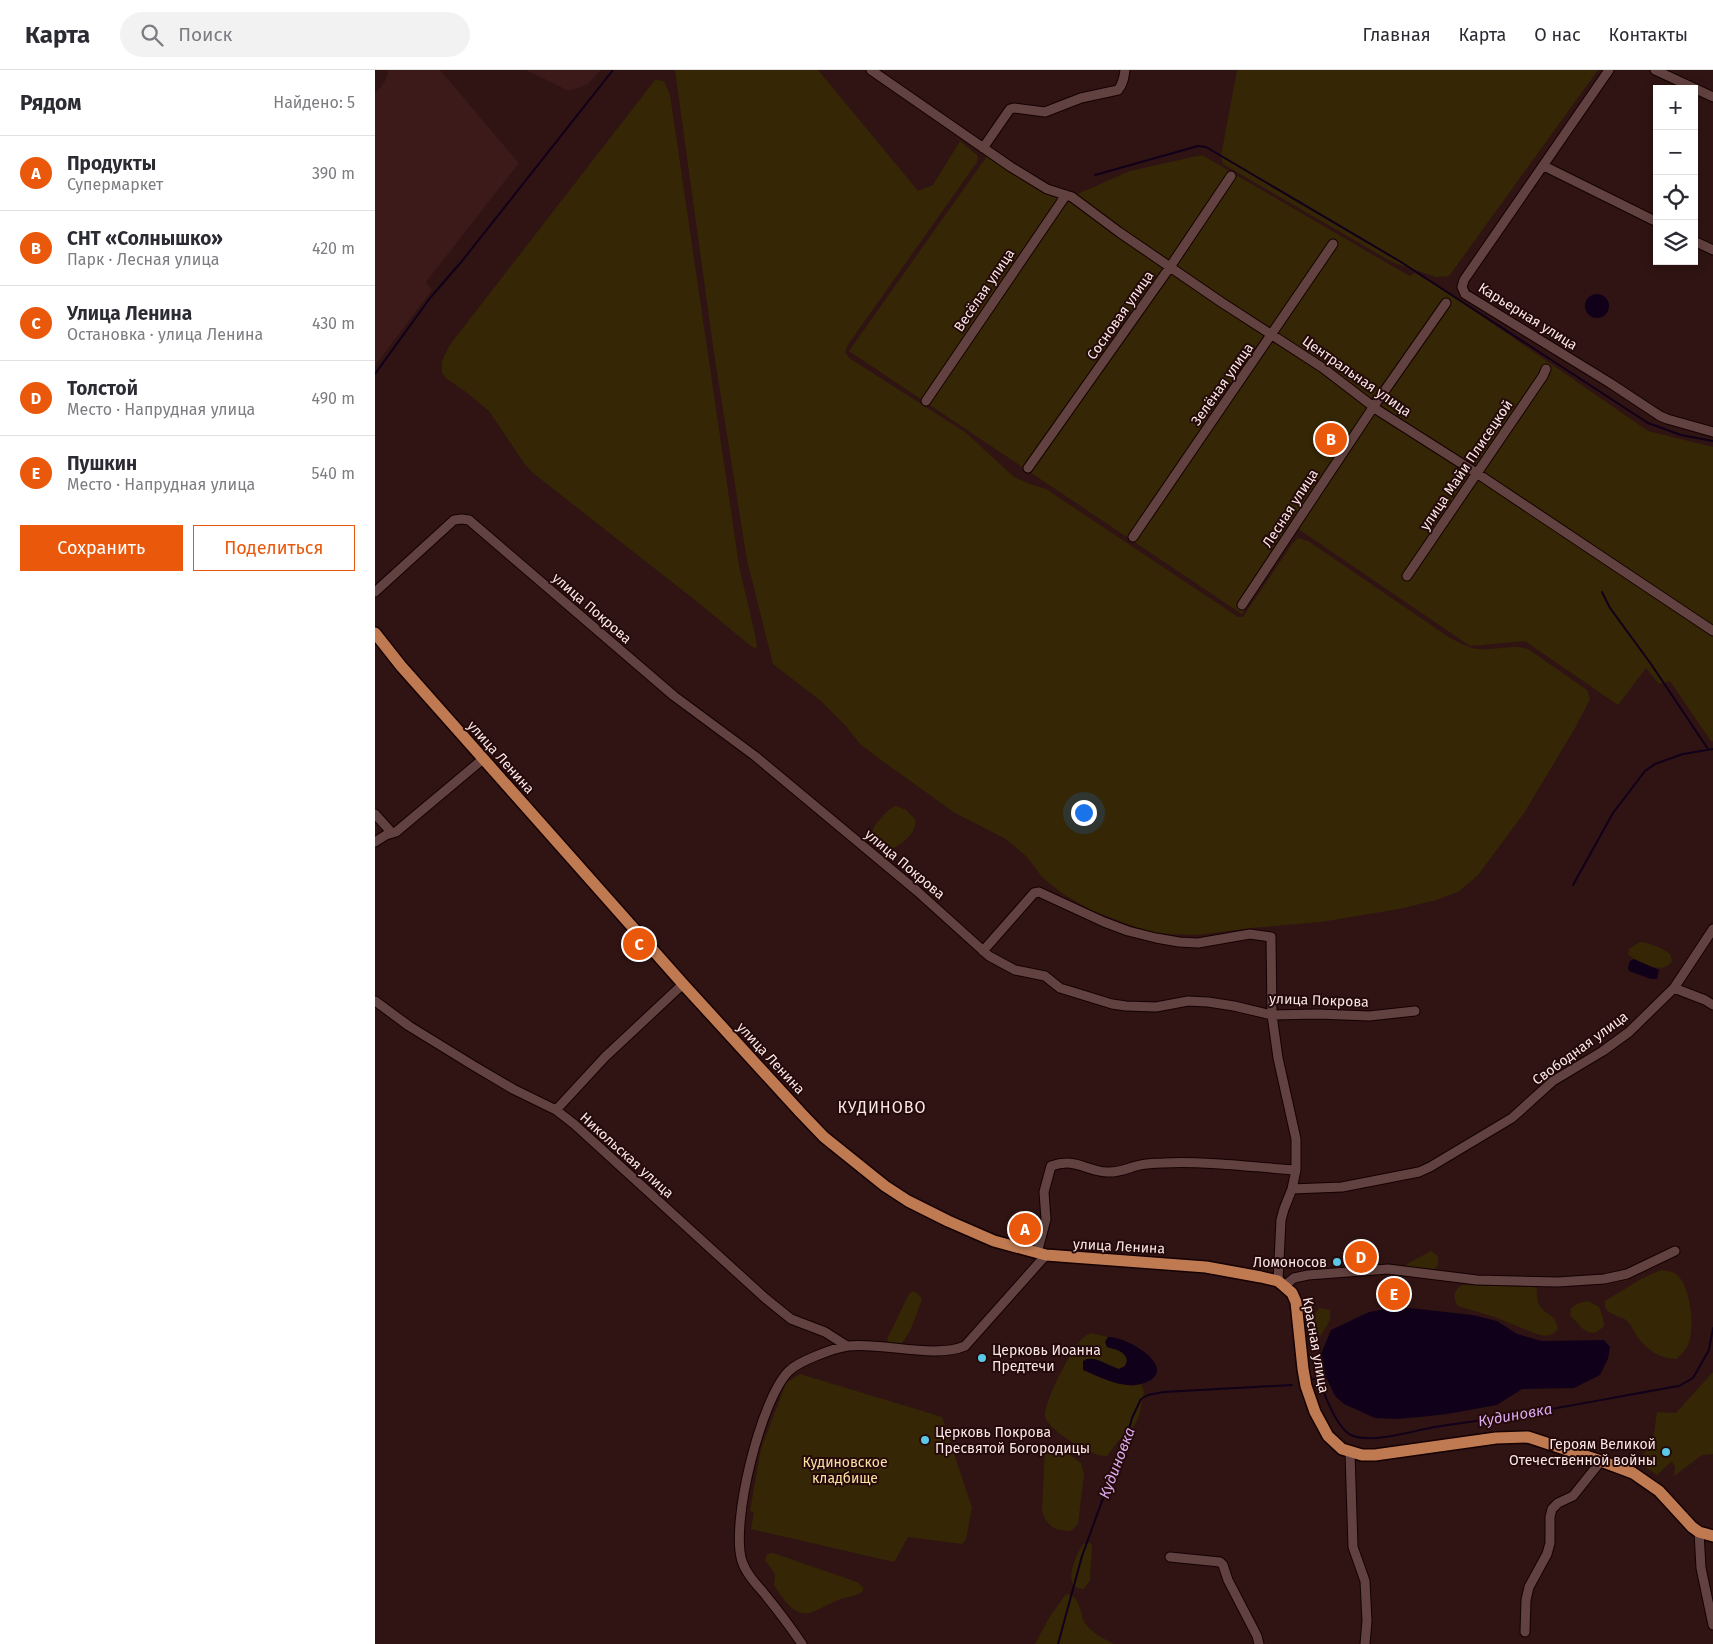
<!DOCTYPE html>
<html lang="ru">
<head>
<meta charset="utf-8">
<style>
	:root { --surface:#fff; --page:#f2f2f3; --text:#2b2b33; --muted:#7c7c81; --line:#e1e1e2; --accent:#ea580c }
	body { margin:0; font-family:"Fira Sans",sans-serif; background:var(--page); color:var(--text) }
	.controls { position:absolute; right:15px; top:15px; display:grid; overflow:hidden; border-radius:0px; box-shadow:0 2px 12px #0003 }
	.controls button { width:45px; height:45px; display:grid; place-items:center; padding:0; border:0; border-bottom:1px solid var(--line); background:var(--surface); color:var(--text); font:25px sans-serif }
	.you { position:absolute; left:708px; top:742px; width:18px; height:18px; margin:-12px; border:4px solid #fff; border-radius:50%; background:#1a73e8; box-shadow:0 0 0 8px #1a73e833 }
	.badge { display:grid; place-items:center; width:32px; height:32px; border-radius:50%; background:var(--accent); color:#fff; font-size:16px; font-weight:700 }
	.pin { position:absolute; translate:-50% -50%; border:2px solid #fff; box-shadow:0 1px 5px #0006 }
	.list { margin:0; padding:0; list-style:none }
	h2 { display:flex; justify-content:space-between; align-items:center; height:65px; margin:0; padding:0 20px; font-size:21px }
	h2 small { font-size:16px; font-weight:400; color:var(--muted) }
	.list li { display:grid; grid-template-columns:32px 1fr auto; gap:15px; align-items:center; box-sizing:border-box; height:75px; padding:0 20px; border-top:1px solid var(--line) }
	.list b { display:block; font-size:19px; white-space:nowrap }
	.list p { margin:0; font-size:16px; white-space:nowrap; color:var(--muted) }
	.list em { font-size:16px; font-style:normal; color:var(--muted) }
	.actions { display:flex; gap:10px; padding:15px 20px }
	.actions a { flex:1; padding:11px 0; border:1px solid var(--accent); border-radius:0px; text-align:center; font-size:18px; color:var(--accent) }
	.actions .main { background:var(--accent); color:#fff }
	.icon { flex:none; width:28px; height:28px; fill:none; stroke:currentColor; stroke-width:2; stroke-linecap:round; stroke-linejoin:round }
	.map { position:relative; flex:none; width:1338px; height:1574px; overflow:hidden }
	header { display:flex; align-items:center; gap:30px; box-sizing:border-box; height:70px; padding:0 25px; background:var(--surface); border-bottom:1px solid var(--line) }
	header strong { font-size:24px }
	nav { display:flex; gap:28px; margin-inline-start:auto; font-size:18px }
	.search { width:350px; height:45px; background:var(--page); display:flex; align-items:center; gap:12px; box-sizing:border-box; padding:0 18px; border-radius:28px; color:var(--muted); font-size:19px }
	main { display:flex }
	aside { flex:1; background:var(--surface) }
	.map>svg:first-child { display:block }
</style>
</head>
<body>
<header>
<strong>Карта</strong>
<div class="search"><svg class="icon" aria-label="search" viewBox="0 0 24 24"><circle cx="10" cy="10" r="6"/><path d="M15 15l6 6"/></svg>Поиск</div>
<nav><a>Главная</a><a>Карта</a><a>О нас</a><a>Контакты</a></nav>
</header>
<main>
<aside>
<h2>Рядом<small>Найдено: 5</small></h2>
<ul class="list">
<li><span class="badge">A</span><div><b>Продукты</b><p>Супермаркет</p></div><em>390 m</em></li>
<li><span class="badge">B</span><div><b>СНТ «Солнышко»</b><p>Парк · Лесная улица</p></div><em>420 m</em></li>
<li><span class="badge">C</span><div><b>Улица Ленина</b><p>Остановка · улица Ленина</p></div><em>430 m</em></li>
<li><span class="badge">D</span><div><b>Толстой</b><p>Место · Напрудная улица</p></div><em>490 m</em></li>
<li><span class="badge">E</span><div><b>Пушкин</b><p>Место · Напрудная улица</p></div><em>540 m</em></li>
</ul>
<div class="actions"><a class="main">Сохранить</a><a>Поделиться</a></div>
</aside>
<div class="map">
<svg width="1338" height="1574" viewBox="0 0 1338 1574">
	<rect width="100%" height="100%" fill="#2f1413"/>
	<path fill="#3c1a1a" d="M14 0H65L144 93 51 212 57 220 0 296V24L10 11Z
		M151 0H226L213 14 194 21Z"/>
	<path fill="#352705" d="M300 0H443L543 121 558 115 585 71 603 86 602 92 472 276 470 282 474 288 590 362 639 407 657 415 671 419 863 547H868L917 474 923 468 933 471 1075 568C1082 571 1089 576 1097 578 1116 583 1133 573 1153 579L1212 620 1215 629 1200 658 1149 743 1103 805 1083 822 1061 830 1024 839 946 852 876 858 821 865 781 863 758 856 716 840 688 824 668 808 652 787 631 769 580 743 502 687 485 674 470 655 446 631 398 594 372 490 339 283Z
		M862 0H1223L1074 206 1061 207 1017 192 848 94 846 86Z
		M280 10 289 11 295 25 364 496 381 569 382 579 376 576 325 534 158 403 149 393 114 341 91 322 72 309 67 303V291L74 276Z
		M615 82 661 111 698 126 755 101 827 85 1017 196 1035 206 1040 203 1069 220 1273 361 1338 377V671H1336L1295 611 1284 614 1271 598 1243 635 1150 571 1095 576 922 458 867 544 474 281Z
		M521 736 531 740 540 749C543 763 526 775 514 780 494 774 492 763 506 748 511 743 514 738 521 736Z
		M1265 872C1276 873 1286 878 1295 884L1297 891C1288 906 1262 893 1253 884L1254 879Z
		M1056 1181C1064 1185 1065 1191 1061 1198L1056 1201 1033 1198 1031 1196 1032 1194Z
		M1286 1200C1291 1201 1296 1201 1301 1204 1316 1215 1321 1261 1312 1277 1310 1281 1305 1285 1302 1289 1285 1289 1272 1280 1262 1266 1258 1261 1257 1254 1251 1250 1243 1244 1228 1245 1230 1231L1266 1209Z
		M1087 1215 1158 1217 1162 1219C1160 1249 1180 1237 1183 1259L1178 1264 1170 1266 1159 1263 1120 1247 1083 1236C1077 1228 1079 1220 1087 1215Z
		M538 1221 542 1223 547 1229C541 1244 537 1262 526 1274L514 1273 512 1269 534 1224Z
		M1213 1231 1224 1237 1228 1248 1229 1256C1214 1272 1206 1256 1195 1245L1196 1238 1204 1233Z
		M945 1238 955 1240V1250L946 1265 939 1266 935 1261 938 1245Z
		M716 1263 733 1267 731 1272 735 1278C744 1279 750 1282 752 1290L750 1296 744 1299 719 1289 756 1316 766 1314 769 1322 764 1346 759 1356 744 1370 732 1386C718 1388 671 1359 670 1346 669 1332 698 1275 709 1267 711 1265 714 1264 716 1263Z
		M1338 1302V1384L1327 1385 1299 1406 1300 1397 1297 1391 1282 1405 1263 1392 1278 1371 1282 1342 1301 1343Z
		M425 1304 567 1347 597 1438 591 1469 587 1474 533 1467 519 1492 376 1459 379 1442 375 1441 386 1379 411 1313Z
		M673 1377 692 1383 706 1393 709 1404 703 1454 696 1461C681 1461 671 1456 667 1441L670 1379Z
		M715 1473 717 1476 715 1510 709 1519C685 1519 701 1485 708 1474Z
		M398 1483 482 1512 488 1517V1521C479 1528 472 1526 463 1530 453 1534 443 1541 434 1543 418 1546 407 1527 399 1515L400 1504 390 1490 392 1484Z
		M693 1524C707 1529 704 1543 710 1553 716 1563 730 1569 739 1574H660L674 1548 690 1525Z"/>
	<path fill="#110019" d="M1210 236a12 12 0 1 1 24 0a12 12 0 1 1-24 0Z
		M1259 889 1284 900 1282 909H1276L1254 901 1253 897 1255 891Z
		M1016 1238H1035L1098 1245 1122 1251 1142 1264 1167 1271 1229 1270 1235 1277 1233 1289 1225 1305 1199 1318 1147 1319 1122 1335 1072 1344 1046 1347 1020 1349 1000 1348 969 1334 960 1326 951 1307 946 1284 956 1260 994 1242Z
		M733 1267C746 1266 781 1284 782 1299 783 1304 778 1309 774 1311 751 1322 730 1309 708 1300V1291C718 1284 733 1296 744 1299L750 1296 752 1290C749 1280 741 1280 732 1277L730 1272Z"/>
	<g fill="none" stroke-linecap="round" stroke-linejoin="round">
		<path stroke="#110019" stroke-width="2" d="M720 105 823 76 831 77 1026 192 1273 353 1306 365 1338 371
			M0 304 55 228 87 191 238 0
			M1227 522 1235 538 1276 594 1333 679
			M1198 815 1238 743 1270 701 1280 694 1308 684 1338 679
			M937 1309H943C950 1324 962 1361 978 1366 1001 1373 1037 1361 1060 1357 1083 1353 1105 1351 1128 1347 1187 1338 1245 1326 1304 1316L1318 1308 1334 1280 1338 1258
			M943 1309 951 1307
			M683 1574 707 1486 727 1431 746 1389 757 1348 766 1329 773 1325 789 1322 917 1315"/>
		<g stroke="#150102" stroke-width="11">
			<path id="minor" d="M496 0 636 97 672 119 697 127 744 162 846 232 948 298 1004 341 1103 404 1338 561
				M1234 0 1089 210 1087 217 1090 224 1235 313 1285 346 1292 349 1338 362
				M1280 0 1338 27
				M608 78 635 39 639 38 670 42 706 28 743 20C748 14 749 8 750 0
				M1169 96 1282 152
				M1319 171 1338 180
				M551 331 691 125
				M653 398 795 197 856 106
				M758 467 958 174
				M1032 506 1168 306 1171 299
				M0 522 79 450 87 449 94 450 299 626 380 686 542 821 614 886 640 900 670 906 685 918 737 934 751 936 781 937 813 931 833 932 859 936 897 945 943 944 994 946 1040 941
				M867 535 999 336 1071 233
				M0 744 17 763
				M0 772 11 765 21 762 108 689
				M608 881 659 823 664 822 729 852 753 861 781 868 804 872 823 873 875 864 896 867 897 945 903 988 921 1069V1100L917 1119 909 1139 906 1150 903 1211
				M1299 918 1330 930 1338 935
				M0 931 34 956 99 996 138 1019 181 1040 199 1054 390 1228 416 1249 450 1262 472 1276
				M181 1040 230 987 308 914
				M917 1119 967 1117 1044 1102 1055 1097 1137 1048 1178 1011 1228 981 1254 962 1299 918 1338 859
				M662 1183 671 1149 669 1122 676 1096C701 1087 710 1101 732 1102 742 1103 751 1099 761 1096 769 1094 779 1093 788 1093 832 1091 877 1097 921 1100
				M909 1216 919 1208 933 1205 1013 1199 1102 1210 1183 1212 1229 1209 1252 1204 1300 1181
				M975 1382 978 1477 990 1511 992 1551 990 1574
				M1324 1462 1326 1498 1338 1555
				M795 1487 845 1492 848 1495 853 1510 882 1566 884 1574
				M1150 1562 1151 1530 1154 1517 1172 1484 1175 1473V1447L1177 1439 1183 1433 1198 1426 1226 1391
				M427 1574C415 1556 402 1539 388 1522 380 1513 371 1503 367 1491 355 1454 386 1328 414 1301 424 1291 459 1278 473 1276 507 1272 560 1289 590 1276L671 1185"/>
		</g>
		<g stroke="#150102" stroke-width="14">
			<path id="major" d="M0 563 26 596 308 914 426 1043 449 1067 510 1116 533 1131 573 1151 619 1171 671 1185 831 1197 886 1207 903 1211 909 1216 917 1223 921 1232 928 1299 931 1316 940 1342 953 1366 967 1379 987 1385H1000L1121 1368 1153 1367 1226 1391 1258 1403 1284 1421 1317 1457 1324 1462 1338 1466"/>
		</g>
		<use href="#minor" stroke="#624240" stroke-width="9"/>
		<use href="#major" stroke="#c07a51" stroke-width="11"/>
	</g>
	<g fill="#5bc8e7" stroke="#240a0a" stroke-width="2">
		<circle cx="962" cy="1192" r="5"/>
		<circle cx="607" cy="1288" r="5"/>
		<circle cx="550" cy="1370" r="5"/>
		<circle cx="1291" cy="1382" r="5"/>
	</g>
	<g text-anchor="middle" stroke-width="4" stroke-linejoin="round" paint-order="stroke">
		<g font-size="14" fill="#fae6e5" stroke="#240a0a">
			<text transform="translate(609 220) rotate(-56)" y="5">Весёлая улица</text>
			<text transform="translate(745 245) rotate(-55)" y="5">Сосновая улица</text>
			<text transform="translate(1153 246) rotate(32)" y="5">Карьерная улица</text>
			<text transform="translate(982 306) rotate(35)" y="5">Центральная улица</text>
			<text transform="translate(847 314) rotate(-55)" y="5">Зелёная улица</text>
			<text transform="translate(1091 395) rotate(-56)" y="5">улица Майи Плисецкой</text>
			<text transform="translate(915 438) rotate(-57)" y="5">Лесная улица</text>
			<text transform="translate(217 538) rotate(41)" y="5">улица Покрова</text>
			<text transform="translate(126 687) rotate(48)" y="5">улица Ленина</text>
			<text transform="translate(530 794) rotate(40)" y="5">улица Покрова</text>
			<text transform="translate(944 930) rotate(2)" y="5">улица Покрова</text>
			<text transform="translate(1205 978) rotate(-36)" y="5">Свободная улица</text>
			<text transform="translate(396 988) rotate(47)" y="5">улица Ленина</text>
			<text transform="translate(252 1085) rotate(42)" y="5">Никольская улица</text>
			<text transform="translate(744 1176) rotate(3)" y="5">улица Ленина</text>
			<text transform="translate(941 1275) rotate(80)" y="5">Красная улица</text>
		</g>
		<g font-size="14" fill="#fae6e5" stroke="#240a0a" text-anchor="end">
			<text x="952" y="1197">Ломоносов</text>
			<text x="617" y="1285" text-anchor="start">Церковь Иоанна<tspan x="617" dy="16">Предтечи</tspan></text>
			<text x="560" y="1367" text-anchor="start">Церковь Покрова<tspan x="560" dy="16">Пресвятой Богородицы</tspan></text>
			<text x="1281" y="1379">Героям Великой<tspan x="1281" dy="16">Отечественной войны</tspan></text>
		</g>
		<g font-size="14" fill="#fbe0a0" stroke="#240a0a">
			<text x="470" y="1397">Кудиновское<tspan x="470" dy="16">кладбище</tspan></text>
		</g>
		<g font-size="15" font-style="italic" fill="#dba9ed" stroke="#240a0a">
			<text transform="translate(1140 1345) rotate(-10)" y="5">Кудиновка</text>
			<text transform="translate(742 1393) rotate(-69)" y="5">Кудиновка</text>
		</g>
		<g font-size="16" letter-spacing="1" fill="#fae6e5" stroke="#240a0a">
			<text x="507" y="1043">КУДИНОВО</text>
		</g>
	</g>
</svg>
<div class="controls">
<button>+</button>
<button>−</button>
<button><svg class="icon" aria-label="locate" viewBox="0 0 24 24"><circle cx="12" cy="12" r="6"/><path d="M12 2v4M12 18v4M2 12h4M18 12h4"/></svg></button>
<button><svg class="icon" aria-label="layers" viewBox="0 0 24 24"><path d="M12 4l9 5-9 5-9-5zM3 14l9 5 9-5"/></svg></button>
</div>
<div class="you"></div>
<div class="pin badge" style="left:650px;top:1159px">A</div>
<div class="pin badge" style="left:956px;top:369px">B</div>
<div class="pin badge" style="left:264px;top:874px">C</div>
<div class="pin badge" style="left:986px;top:1187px">D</div>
<div class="pin badge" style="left:1019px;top:1224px">E</div>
</div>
</main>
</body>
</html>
